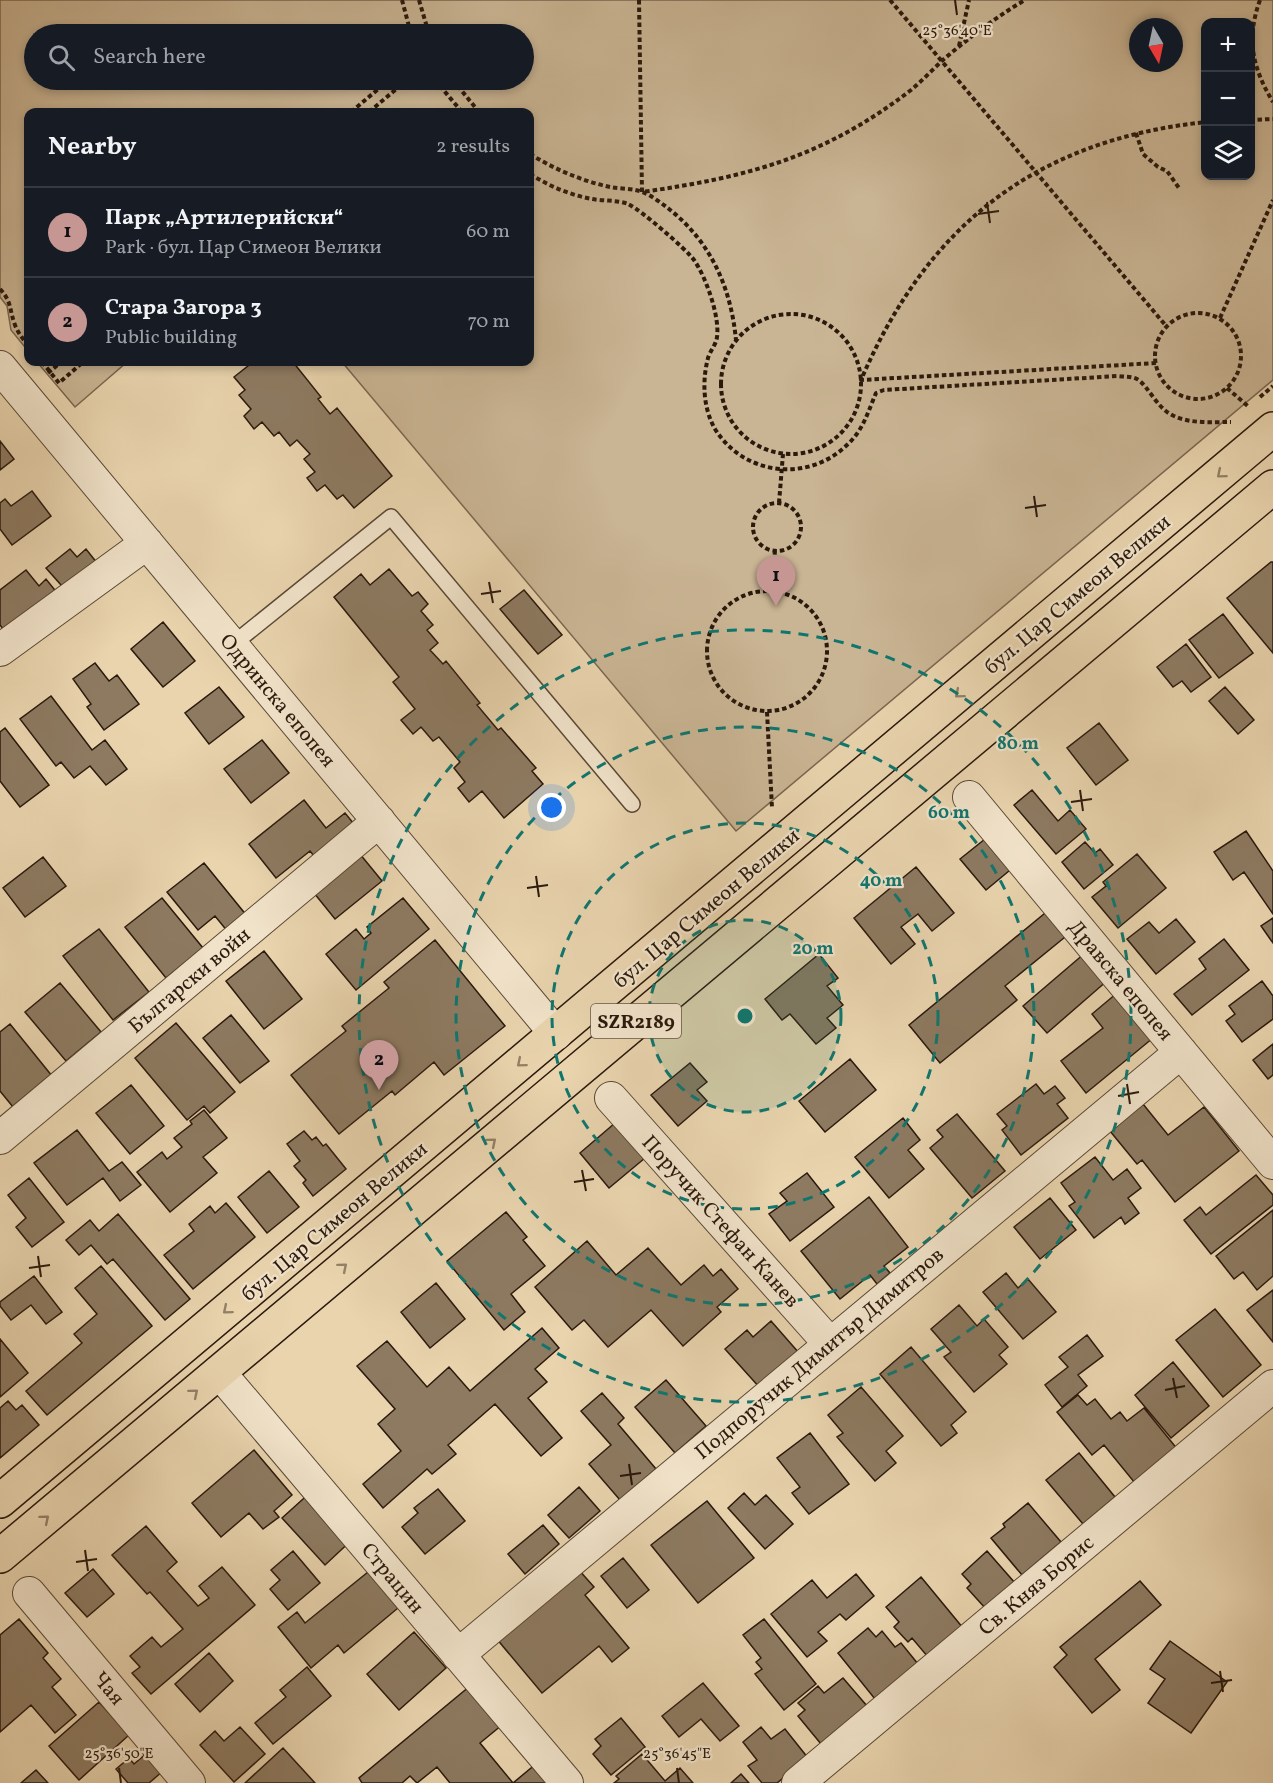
<!DOCTYPE html>
<html lang="en">
<head>
<meta charset="utf-8">
<style>
	:root { --surface:#171b24; --page:#242831; --text:#f1f3f6; --muted:#9ea1a6; --line:#363941; --accent:#c59692 }
	body { margin:0; font-family:Vollkorn,serif; background:var(--page); color:var(--text) }
	.controls { position:absolute; right:18px; top:18px; display:grid; overflow:hidden; border-radius:12px; box-shadow:0 3px 9px #0003 }
	.controls button { width:54px; height:54px; display:grid; place-items:center; padding:0; border:0; border-bottom:2px solid var(--line); background:var(--surface); color:var(--text); font:30px sans-serif }
	.compass { position:absolute; left:1129px; top:18px; width:54px; height:54px; border-radius:50%; background:var(--surface); box-shadow:0 3px 9px #0003; rotate:171deg }
	.you { position:absolute; left:552px; top:808px; width:21px; height:21px; margin:-15px; border:4px solid #fff; border-radius:50%; background:#1a73e8; box-shadow:0 0 0 9px #1a73e833 }
	.badge { display:grid; place-items:center; width:39px; height:39px; border-radius:50%; background:var(--accent); color:#111; font-size:20px; font-weight:700 }
	.pin { position:absolute; translate:-50% -50px; filter:drop-shadow(0 2px 3px #0008) }
	.pin::after { content:''; position:absolute; top:32px; width:21px; height:18px; background:inherit; clip-path:polygon(0 0,100% 0,50% 100%) }
	.list { margin:0; padding:0; list-style:none }
	h2 { display:flex; justify-content:space-between; align-items:center; height:78px; margin:0; padding:0 24px; font-size:26px }
	h2 small { font-size:20px; font-weight:400; color:var(--muted) }
	.list li { display:grid; grid-template-columns:39px 1fr auto; gap:18px; align-items:center; box-sizing:border-box; height:90px; padding:0 24px; border-top:2px solid var(--line) }
	.list b { display:block; font-size:22px; white-space:nowrap }
	.list p { margin:0; font-size:20px; white-space:nowrap; color:var(--muted) }
	.list em { font-size:20px; font-style:normal; color:var(--muted) }
	.icon { flex:none; width:33px; height:33px; fill:none; stroke:currentColor; stroke-width:2; stroke-linecap:round; stroke-linejoin:round }
	.map { position:relative; flex:none; width:1273px; height:1783px; overflow:hidden }
	.search { position:absolute; background:var(--surface); box-shadow:0 3px 9px #0003; left:24px; top:24px; width:510px; height:66px; display:flex; align-items:center; gap:15px; box-sizing:border-box; padding:0 21px; border-radius:33px; color:var(--muted); font-size:22px }
	.panel { position:absolute; background:var(--surface); box-shadow:0 3px 9px #0003; left:24px; top:108px; width:510px; height:258px; border-radius:12px }
	.map>svg:first-child { display:block }
</style>
</head>
<body>
<div class="map">
<svg width="1273" height="1783" viewBox="0 0 1273 1783">
	<rect width="100%" height="100%" fill="#e9d4ae"/>
	<filter id="stains"><feTurbulence type="fractalNoise" baseFrequency=".00333" numOctaves="4"/><feColorMatrix values="0 0 0 0 .2 0 0 0 0 .09 0 0 0 0 .02 0 0 0 .5 -.17"/></filter>
	<radialGradient id="worn" r=".72"><stop offset=".6" stop-color="#630" stop-opacity="0"/><stop offset="1" stop-color="#630" stop-opacity=".3"/></radialGradient>
	<path fill="#c9b493" stroke="#7a6650" stroke-width="1.5" fill-rule="evenodd" d="M0 0H1273V380L736 831 342 362H530V112H28V351L11 330 7 306 0 297ZM1250 22V176H1206V22ZM1138 27H1174V63H1138ZM34 34H524V80H34Z
		M37 362H127L75 407Z"/>
	<path fill="#8d7a61" stroke="#2a190d" stroke-width="1.5" d="M253 362H293L321 397 318 399 330 414 337 408 392 476 354 508 343 495 337 499 325 485 317 491 307 478 315 472 304 459 310 454 297 440 290 446 279 432 274 436 262 422 254 429 244 416 251 409 239 395 245 390 234 377Z
		M0 441 14 459 0 470Z
		M32 491 51 516 12 545 0 529V503L5 499 11 506Z
		M70 549 77 557 86 549 101 568 69 594 46 568Z
		M1271 562H1273V653L1227 598Z
		M389 569 412 596 418 592 428 604 421 611 433 625 427 630 438 643 430 650 443 664 446 661 480 703 477 705 498 730 501 728 536 768 532 771 543 784 504 818 482 791 469 802 458 788 465 782 454 768 460 762 439 737 433 741 421 727 413 734 401 720 415 709 393 682 399 677 334 597 361 574 370 585Z
		M26 570 39 586 46 579 62 599 11 639 0 625V590Z
		M524 590 562 635 538 654 500 609Z
		M1223 614 1253 653 1219 678 1189 640Z
		M163 622 195 661 163 687 131 649Z
		M1186 644 1211 677 1191 692 1182 681 1173 687 1157 667Z
		M95 663 109 681 117 675 139 704 104 730 87 707 91 704 73 679Z
		M219 687 244 717 209 744 185 713Z
		M1225 687 1254 720 1238 734 1209 701Z
		M51 696 92 750 105 740 127 769 106 785 90 766 74 778 61 762 56 766 20 719Z
		M1099 723 1128 760 1096 785 1067 748Z
		M5 728 49 785 20 807 0 781V732Z
		M262 740 289 773 251 803 224 769Z
		M1032 790 1058 821 1070 810 1086 829 1056 854 1014 805Z
		M304 800 326 828 345 813 358 829 318 861 310 851 276 878 249 844Z
		M1246 831 1273 871V914L1244 872 1233 880 1214 852Z
		M990 835 1015 866 986 890 960 859Z
		M1085 842 1095 853 1100 849 1113 865 1084 889 1062 862Z
		M355 848 382 881 335 919 314 893Z
		M1137 854 1166 888 1118 928 1092 897 1106 886 1103 882Z
		M43 857 66 886 25 917 3 888Z
		M204 863 247 916 228 932 215 916 198 930 167 892Z
		M916 867 954 913 932 931 918 914 901 927 915 944 891 964 854 918Z
		M162 898 203 948 166 978 125 927Z
		M403 898 429 929 356 990 326 954 356 929 364 939 371 933 367 927Z
		M1050 909 1070 933 1005 986 1017 1000 940 1063 909 1025Z
		M1273 918V943L1261 926Z
		M1176 919 1195 942 1156 974 1127 939 1149 922 1159 933Z
		M99 929 149 992 113 1020 63 956Z
		M1224 939 1249 970 1192 1015 1174 994 1206 969 1199 959Z
		M435 940 505 1026 444 1075 434 1062 395 1095 392 1091 339 1134 291 1075 346 1031 342 1026 389 988 384 982Z
		M264 951 302 999 264 1029 226 981Z
		M1085 953 1108 980 1047 1033 1023 1006Z
		M819 954 838 978 827 986 843 1005 827 1018 836 1028 816 1044 790 1014 782 1020 765 999Z
		M1262 981 1273 996V1019L1242 1042 1226 1021 1235 1014 1229 1006Z
		M60 983 101 1032 66 1061 25 1012Z
		M1117 993 1153 1038 1086 1093 1061 1061 1103 1028 1092 1014Z
		M231 1015 269 1061 240 1083 203 1038Z
		M176 1023 235 1092 210 1113 204 1106 187 1120 135 1058Z
		M10 1024 52 1076 13 1107 0 1091V1032Z
		M1273 1044V1075L1268 1079 1253 1060Z
		M850 1059 876 1090 825 1132 799 1101Z
		M690 1063 707 1082 697 1090 707 1101 678 1126 651 1095Z
		M1036 1084 1044 1094 1055 1086 1065 1098 1057 1104 1068 1118 1021 1155 1002 1130 1007 1126 997 1114Z
		M131 1085 164 1126 130 1154 96 1113Z
		M1143 1104 1168 1135 1204 1107 1239 1151 1175 1202 1142 1160 1137 1164 1110 1131Z
		M204 1110 227 1138 203 1157 217 1173 170 1212 137 1172 162 1152 167 1159 182 1147 174 1138 192 1124 190 1121Z
		M957 1114 1005 1171 972 1198 930 1148 943 1137 937 1130Z
		M903 1118 920 1140 908 1150 924 1169 889 1198 855 1157Z
		M615 1123 645 1158 609 1188 580 1153Z
		M77 1130 109 1171 122 1162 141 1185 120 1201 103 1178 67 1205 34 1163Z
		M304 1131 312 1140 316 1137 323 1146 326 1144 346 1169 313 1196 303 1183 306 1180 294 1166 300 1161 287 1144Z
		M1095 1157 1113 1180 1127 1169 1141 1188 1128 1198 1139 1213 1125 1224 1121 1217 1094 1238 1069 1206 1075 1202 1061 1183Z
		M269 1171 299 1207 267 1233 238 1197Z
		M807 1173 834 1207 790 1241 769 1214 787 1201 780 1193Z
		M1256 1175 1273 1195V1205L1211 1254 1184 1220 1200 1207 1206 1215Z
		M29 1178 64 1222 32 1247 16 1227 26 1218 8 1195Z
		M869 1197 908 1247 884 1266 890 1273 877 1284 870 1275 840 1299 801 1251Z
		M1050 1198 1076 1230 1040 1259 1014 1227Z
		M226 1203 255 1237 193 1289 164 1255 194 1231 189 1224 210 1206 215 1213Z
		M1273 1210V1276L1257 1290 1243 1272 1234 1279 1216 1256Z
		M506 1212 527 1237 523 1240 545 1266 511 1294 525 1312 504 1330 447 1261Z
		M118 1214 190 1299 165 1320 113 1259 107 1264 91 1245 79 1255 66 1240 90 1220 99 1231Z
		M587 1241 616 1275 648 1248 681 1285 704 1265 713 1276 721 1269 738 1289 717 1307 721 1312 683 1346 651 1310 608 1347 584 1320 572 1330 535 1287Z
		M101 1266 152 1326 47 1415 26 1391 82 1343 74 1334 97 1314 75 1288Z
		M1006 1273 1018 1288 1028 1279 1056 1312 1023 1339 983 1292Z
		M34 1276 62 1312 46 1324 31 1305 11 1320 0 1306V1302Z
		M436 1283 465 1319 430 1348 401 1312Z
		M1273 1290V1342L1247 1310Z
		M959 1305 977 1326 984 1319 1008 1347 999 1355 1007 1364 974 1392 944 1357 951 1352 931 1329Z
		M1215 1309 1261 1365 1223 1397 1176 1340Z
		M771 1321 799 1353 760 1388 725 1349 747 1330 753 1337Z
		M542 1328 559 1348 535 1369 547 1382 528 1398 562 1438 541 1456 495 1404 448 1445 456 1454 432 1474 427 1469 383 1508 363 1484 401 1451 378 1424 395 1409 357 1366 387 1341 427 1387 449 1367 470 1391Z
		M1087 1335 1103 1356 1078 1375 1087 1386 1062 1407 1045 1385 1068 1367 1059 1357Z
		M0 1339 28 1373 0 1397Z
		M911 1347 966 1412 951 1425 957 1433 941 1446 880 1374Z
		M1173 1362 1209 1406 1171 1438 1135 1395Z
		M666 1380 706 1426 675 1453 635 1407Z
		M861 1387 903 1436 886 1451 896 1463 875 1481 837 1437 843 1433 828 1415Z
		M602 1393 624 1418 618 1424 656 1469 620 1500 589 1464 611 1445 581 1411Z
		M1078 1395 1087 1405 1095 1399 1111 1419 1120 1412 1127 1421 1144 1408 1178 1450 1139 1488 1104 1445 1092 1455 1057 1412Z
		M8 1401 16 1410 22 1405 39 1425 0 1458V1408Z
		M810 1433 849 1484 809 1514 792 1493 800 1487 777 1458Z
		M254 1450 292 1495 274 1511 279 1517 263 1529 249 1513 221 1537 192 1503Z
		M1079 1453 1115 1497 1083 1524 1046 1480Z
		M579 1487 600 1511 569 1538 548 1515Z
		M438 1489 465 1521 425 1554 402 1527 418 1513 414 1508Z
		M313 1490 356 1536 325 1565 282 1518Z
		M744 1493 755 1505 766 1495 793 1524 765 1549 728 1508Z
		M707 1501 754 1558 698 1603 651 1545Z
		M1028 1503 1061 1542 1022 1575 991 1538 1005 1527 1003 1524Z
		M543 1525 559 1544 525 1574 508 1554Z
		M146 1526 177 1562 167 1571 198 1606 209 1598 199 1586 222 1567 255 1605 151 1694 132 1673 140 1667 130 1656 152 1637 161 1647 183 1629 150 1592 147 1594 112 1555Z
		M293 1551 320 1583 288 1610 270 1589 280 1580 271 1570Z
		M987 1551 1015 1583 986 1609 967 1588 971 1584 962 1574Z
		M623 1558 649 1590 627 1608 601 1576Z
		M93 1569 114 1594 87 1617 65 1593Z
		M578 1569 594 1587 585 1595 629 1648 612 1662 599 1646 542 1693 496 1638Z
		M368 1572 398 1608 344 1653 338 1645 311 1668 278 1627 297 1612 305 1623Z
		M856 1574 874 1596 846 1620 840 1614 818 1632 827 1641 807 1657 771 1614 812 1580 827 1598Z
		M921 1577 963 1628 928 1657 912 1638 908 1642 894 1627 899 1622 886 1607Z
		M1140 1581 1161 1605 1095 1659 1120 1690 1092 1713 1054 1667 1067 1655 1060 1647Z
		M19 1619 48 1653 43 1658 61 1679 52 1687 76 1715 55 1733 31 1705 0 1732V1635Z
		M764 1619 816 1684 784 1710 755 1674 762 1669 756 1662 761 1658 743 1635Z
		M868 1628 876 1637 882 1631 895 1647 901 1643 918 1664 875 1699 838 1653Z
		M414 1632 446 1668 399 1710 367 1674Z
		M1170 1641 1227 1682 1191 1733 1148 1703 1165 1679 1150 1669Z
		M209 1653 233 1681 200 1712 175 1684Z
		M307 1667 331 1696 273 1744 255 1723 286 1697 280 1690Z
		M843 1678 867 1706 821 1744 798 1716 805 1710 798 1703 818 1686 824 1693Z
		M703 1683 739 1726 720 1741 701 1719 679 1737 662 1716Z
		M470 1686 502 1725 480 1743 513 1783H450L437 1767 417 1783 410 1776 402 1783H362L359 1778Z
		M99 1702 129 1735 79 1780 49 1746Z
		M621 1718 645 1747 611 1775 593 1754 601 1746 595 1739Z
		M240 1727 265 1754 234 1782 200 1745 215 1731 224 1741Z
		M761 1727 771 1739 785 1729 808 1758 777 1783H762L748 1766 757 1760 743 1742Z
		M283 1748 315 1783H245Z
		M147 1753 163 1771 149 1783H128L116 1769 129 1758 134 1764Z
		M642 1754 665 1781 680 1768 693 1783H614L619 1779 616 1776Z
		M537 1763 554 1783H513Z
		M36 1770 48 1783H21Z
		M741 1774 749 1783H731Z"/>
	<g fill="none" stroke-linecap="round" stroke-linejoin="round">
		<g stroke="#5a4835" stroke-width="18">
			<path id="lane" d="M232 645 391 517 632 804"/>
		</g>
		<g stroke="#5a4835" stroke-width="34">
			<path id="street" d="M0 367 556 1034
				M0 650 147 543
				M969 797 1273 1163
				M611 1098 830 1344
				M0 1138 379 821
				M219 1372 567 1783
				M29 1593 189 1783
				M458 1655 1181 1052
				M798 1783 1273 1386"/>
		</g>
		<g stroke="#2a190d" stroke-width="36">
			<path id="primary" d="M0 1501 1273 429
				M0 1556 1273 487"/>
		</g>
		<path stroke="#2a190d" stroke-width="4" stroke-dasharray="4.5 3" stroke-linecap="butt" d="M402 0 411 34
			M419 0 429 34
			M639 0 642 192C749 177 824 157 911 90 922 81 933 69 944 59 970 37 996 17 1025 0
			M890 0 1167 327
			M1260 0C1246 39 1252 67 1273 102
			M959 46 969 0
			M435 80 462 112
			M453 80 479 112
			M351 112 389 80
			M369 112 407 80
			M1250 120 1273 119
			M1136 133 1143 154 1158 167 1167 171 1179 188
			M530 154C554 169 582 181 610 187 620 189 632 188 642 192 651 195 661 203 669 209 711 242 731 288 736 340
			M530 174C549 186 570 195 592 199 603 201 618 200 628 204 641 210 686 249 694 260 706 277 720 317 717 337 716 345 710 351 708 358 702 381 703 408 715 429 744 476 809 483 848 444 863 430 868 412 876 393L884 390 1118 376C1125 377 1131 376 1137 379 1148 385 1157 409 1174 416 1191 424 1213 422 1231 422
			M0 289C12 302 9 309 15 325 18 333 23 339 28 345
			M1155 356a43 43 0 1 1 86 0a43 43 0 1 1-86 0Z
			M721 384a70 70 0 1 1 140 0a70 70 0 1 1-140 0Z
			M1220 318 1273 200
			M42 362 59 383 83 362
			M1156 363 861 380C928 224 1036 140 1206 122
			M48 373 61 362
			M1227 388 1249 407
			M1260 397 1273 386
			M753 527a24 24 0 1 1 48 0a24 24 0 1 1-48 0Z
			M779 503 783 454
			M707 651a60 60 0 1 1 120 0a60 60 0 1 1-120 0Z
			M772 592 775 550
			M767 712 772 808"/>
		<use href="#lane" stroke="#f1e3ca" stroke-width="15"/>
		<use href="#street" stroke="#f1e3ca" stroke-width="32"/>
		<use href="#primary" stroke="#e9d4ae" stroke-width="33"/>
	</g>
	<defs><path id="oneway-chevron" d="M-2-3.5L2.5 0L-2 3.5" fill="none" stroke-width="1.6" stroke-linecap="round" stroke-linejoin="round" transform="scale(1.5)"/></defs>
	<g stroke="#938066">
		<use href="#oneway-chevron" transform="translate(1221 474) rotate(140)"/>
		<use href="#oneway-chevron" transform="translate(959 694) rotate(140)"/>
		<use href="#oneway-chevron" transform="translate(521 1063) rotate(140)"/>
		<use href="#oneway-chevron" transform="translate(492 1142) rotate(-40)"/>
		<use href="#oneway-chevron" transform="translate(343 1267) rotate(-40)"/>
		<use href="#oneway-chevron" transform="translate(227 1310) rotate(140)"/>
		<use href="#oneway-chevron" transform="translate(194 1393) rotate(-40)"/>
		<use href="#oneway-chevron" transform="translate(45 1519) rotate(-40)"/>
	</g>
	<path fill="none" stroke="#2a190d" stroke-width="2" d="M955 0 957 15M987 202 990 223M978 214 999 211M1034 496 1037 517M1025 508 1046 505M489 582 493 603M481 594 501 591M1080 790 1083 811M1071 802 1092 799M536 876 539 897M527 888 548 885M1127 1084 1130 1104M1118 1096 1139 1092M582 1170 586 1191M574 1182 594 1179M38 1256 41 1277M29 1268 50 1265M1173 1378 1177 1398M1165 1390 1185 1386M629 1464 632 1485M620 1476 641 1473M85 1550 88 1571M76 1562 97 1559M1220 1671 1223 1692M1211 1683 1232 1680M119 1768 121 1783M677 1768 679 1783"/>
	<circle cx="745" cy="1016" r="96" fill="#0f766e" fill-opacity=".12"/>
	<g fill="none" stroke="#0f766e" stroke-width="3" stroke-dasharray="10 8">
		<circle cx="745" cy="1016" r="96"/>
		<circle cx="745" cy="1016" r="193"/>
		<circle cx="745" cy="1016" r="289"/>
		<circle cx="745" cy="1016" r="386"/>
	</g>
	<g text-anchor="middle" stroke-width="4.5" stroke-linejoin="round" paint-order="stroke">
		<rect fill="#f1e3ca" stroke="#665646" stroke-width="1.5" x="591" y="1004" width="90" height="34" rx="4.5"/>
		<g font-size="20" font-weight="bold" fill="#2a190d">
			<text x="636" y="1028">SZR2189</text>
		</g>
		<g font-size="21" fill="#2a190d" stroke="#f1e3ca">
			<text transform="translate(1077 594) rotate(-40)" y="7">бул. Цар Симеон Велики</text>
			<text transform="translate(278 700) rotate(50)" y="7">Одринска епопея</text>
			<text transform="translate(706 908) rotate(-40)" y="7">бул. Цар Симеон Велики</text>
			<text transform="translate(189 980) rotate(-40)" y="7">Български войн</text>
			<text transform="translate(1121 980) rotate(50)" y="7">Дравска епопея</text>
			<text transform="translate(334 1221) rotate(-40)" y="7">бул. Цар Симеон Велики</text>
			<text transform="translate(721 1221) rotate(48)" y="7">Поручик Стефан Канев</text>
			<text transform="translate(819 1353) rotate(-40)" y="7">Подпоручик Димитър Димитров</text>
			<text transform="translate(393 1578) rotate(50)" y="7">Страцин</text>
			<text transform="translate(1036 1585) rotate(-40)" y="7">Св. Княз Борис</text>
			<text transform="translate(109 1688) rotate(50)" y="7">Чая</text>
		</g>
	</g>
	<g font-size="15" text-anchor="middle" fill="#2a190d" stroke="#f1e3ca" stroke-width="4.5" stroke-linejoin="round" paint-order="stroke">
		<text x="957" y="35">25°36'40"E</text>
		<text x="119" y="1758">25°36'50"E</text>
		<text x="677" y="1758">25°36'45"E</text>
	</g>
	<circle cx="745" cy="1016" r="9" fill="#0f766e" stroke="#f1e3ca" stroke-width="3"/>
	<g font-size="18" text-anchor="middle" font-weight="bold" fill="#0f766e" stroke="#f1e3ca" stroke-width="4.5" stroke-linejoin="round" paint-order="stroke">
		<text x="1018" y="749">80 m</text>
		<text x="949" y="818">60 m</text>
		<text x="881" y="886">40 m</text>
		<text x="813" y="954">20 m</text>
	</g>
	<rect width="100%" height="100%" filter="url(#stains)"/>
	<rect width="100%" height="100%" fill="url(#worn)"/>
</svg>
<div class="controls">
<button>+</button>
<button>−</button>
<button><svg class="icon" aria-label="layers" viewBox="0 0 24 24"><path d="M12 4l9 5-9 5-9-5zM3 14l9 5 9-5"/></svg></button>
</div>
<svg class="compass" viewBox="-18 -18 36 36"><path d="M0-13l5 13h-10z" fill="#e53935"/><path d="M0 13l5-13h-10z" fill="#9ea1a6"/></svg>
<div class="you"></div>
<div class="pin badge" style="left:776px;top:606px">1</div>
<div class="pin badge" style="left:379px;top:1090px">2</div>
<div class="search"><svg class="icon" aria-label="search" viewBox="0 0 24 24"><circle cx="10" cy="10" r="6"/><path d="M15 15l6 6"/></svg>Search here</div>
<section class="panel">
<h2>Nearby<small>2 results</small></h2>
<ul class="list">
<li><span class="badge">1</span><div><b>Парк „Артилерийски“</b><p>Park · бул. Цар Симеон Велики</p></div><em>60 m</em></li>
<li><span class="badge">2</span><div><b>Стара Загора 3</b><p>Public building</p></div><em>70 m</em></li>
</ul>
</section>
</div>
</body>
</html>
